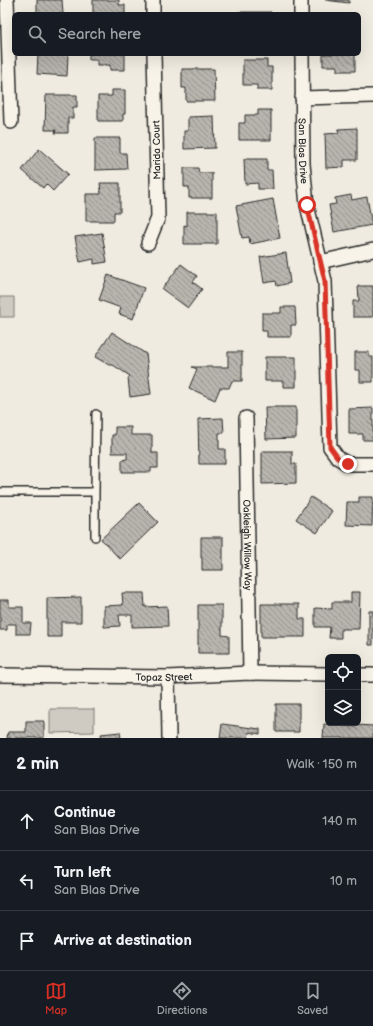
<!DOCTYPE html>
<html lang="en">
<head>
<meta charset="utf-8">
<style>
	:root { --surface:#171b24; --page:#20242c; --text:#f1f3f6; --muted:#9ea1a6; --line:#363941; --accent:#d93025 }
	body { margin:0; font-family:"Balsamiq Sans",sans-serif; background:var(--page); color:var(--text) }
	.controls { position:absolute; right:12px; bottom:12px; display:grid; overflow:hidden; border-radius:6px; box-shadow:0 4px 16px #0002 }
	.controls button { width:36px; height:36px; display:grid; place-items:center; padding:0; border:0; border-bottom:1px solid var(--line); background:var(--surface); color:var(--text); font:20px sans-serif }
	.stop { position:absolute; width:12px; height:12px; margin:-9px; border:3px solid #d93025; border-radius:50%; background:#fff }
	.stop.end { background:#d93025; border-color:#fff; box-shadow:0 1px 4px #0008 }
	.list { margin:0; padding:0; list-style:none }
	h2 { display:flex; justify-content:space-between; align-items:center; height:52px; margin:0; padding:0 16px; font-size:17px }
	h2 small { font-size:13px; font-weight:400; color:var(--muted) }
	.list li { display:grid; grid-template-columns:26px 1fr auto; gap:12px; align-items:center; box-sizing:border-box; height:60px; padding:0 16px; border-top:1px solid var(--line) }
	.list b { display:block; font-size:15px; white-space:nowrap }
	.list p { margin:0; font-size:13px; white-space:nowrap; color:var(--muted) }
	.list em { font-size:13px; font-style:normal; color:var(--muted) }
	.icon { flex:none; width:22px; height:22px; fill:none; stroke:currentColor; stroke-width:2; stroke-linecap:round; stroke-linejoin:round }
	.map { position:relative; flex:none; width:373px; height:738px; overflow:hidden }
	.search { position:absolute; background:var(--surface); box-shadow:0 4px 16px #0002; left:12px; right:12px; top:12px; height:44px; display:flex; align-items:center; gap:10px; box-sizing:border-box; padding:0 14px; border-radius:6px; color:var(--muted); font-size:15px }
	.sheet { height:232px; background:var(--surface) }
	nav { display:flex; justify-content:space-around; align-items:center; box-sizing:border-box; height:56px; border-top:1px solid var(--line); background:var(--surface); font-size:11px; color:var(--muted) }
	nav a { display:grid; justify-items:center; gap:2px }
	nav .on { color:var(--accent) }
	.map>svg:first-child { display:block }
</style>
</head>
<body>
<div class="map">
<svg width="373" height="738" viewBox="0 0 373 738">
	<defs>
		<pattern id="building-back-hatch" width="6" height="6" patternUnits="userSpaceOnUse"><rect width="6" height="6" fill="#b8b5ae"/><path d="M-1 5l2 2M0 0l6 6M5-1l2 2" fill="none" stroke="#96938e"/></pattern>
	</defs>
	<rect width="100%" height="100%" fill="#efebe0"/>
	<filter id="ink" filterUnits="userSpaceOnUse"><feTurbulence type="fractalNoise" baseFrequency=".025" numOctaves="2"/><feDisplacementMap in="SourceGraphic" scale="8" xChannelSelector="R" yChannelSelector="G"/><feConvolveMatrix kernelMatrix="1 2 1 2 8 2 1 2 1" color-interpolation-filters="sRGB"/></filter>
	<g filter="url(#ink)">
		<path fill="#cfcbc2" stroke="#7d7b76" d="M0 297H14V317H0Z
			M50 709H94V732L50 733Z"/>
		<path fill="url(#building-back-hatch)" stroke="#2b2b2b" d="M37 0H62L63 14H37Z
			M93 0H119V5H125V14H93Z
			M325 0H349V3Z
			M238 12H271V14H238Z
			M38 54H68L67 76 37 74Z
			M89 54H125V70H110V65H97V60H89Z
			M323 54H355V71H337V66H323Z
			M243 60H267V67H272V90H257V85H243Z
			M182 69H214L215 101H186V88H182Z
			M112 90H125V114H123V121H98V96H112Z
			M46 95H77V107H73V118H68V133H55L56 130H45Z
			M258 110H271V140H239V123H245V115H258Z
			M214 116 215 148 184 149V131H188V117Z
			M357 128V160H344V167L326 168 325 134 339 133 338 129Z
			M95 138H120V153H126L127 169 95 170Z
			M39 149 68 174 53 191 46 184 43 188 22 170Z
			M244 159H267V170H272L273 189H258V183L245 184Z
			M184 168H198L199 173H212V198H189V187H184Z
			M100 183H120V212H114V221H86V194H101Z
			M351 195 352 200 367 197 372 225 334 232 329 205 336 204 335 198Z
			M273 199 280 238 250 244 249 237 242 238 236 206Z
			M187 212H217V244H184V225L187 226Z
			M102 233 107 262 94 264V259L80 262 75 237Z
			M286 253 290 283 277 286 276 281 264 283 260 257Z
			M181 264 197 276 193 282 202 289 188 308 162 289Z
			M108 275 144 288 133 319 119 314 121 308 99 300Z
			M358 286H373V317H353V301H359Z
			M281 307H295L296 325H291V337H267V331H262V313H281Z
			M112 332 146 354 151 394 130 397 128 378 130 376 113 365H109L95 357Z
			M228 352H242V381H232L229 388H220L215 400 189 388 197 369 192 367H228Z
			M355 352H369V357H373V382H360V370H355Z
			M265 357H296V387H283V381H265Z
			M265 407H296V438L266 439Z
			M373 408V440H363V434H349V409Z
			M223 418 224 433H219V449H225V464H199L198 419Z
			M115 427H131V435H152V453H158V468H151V472H122V460L127 459V453H112V435H115Z
			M262 451H292V464H296V483L262 484Z
			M311 497 332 511 317 533 296 519Z
			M359 497H373L372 526 346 525 347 502H359Z
			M139 503 158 522 120 559 101 539Z
			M201 537H223V570H202V558H201Z
			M351 592H360L359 629H341V638H329L330 627H315V608L332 609V602H351Z
			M122 593H144L145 607 167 606 168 626 132 627V615H119L120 626 104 627V606L123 605Z
			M81 597V622H61V637H47V598Z
			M0 600H9V607H23V623H31L30 634H16V624H7V630H0Z
			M261 604H299V619H305V637H261Z
			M198 605H222V635L229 636V653H198Z
			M369 611H373V645H369Z
			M276 704H299V732H276Z
			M26 721H44V738H7L8 732H26Z
			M222 724 260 729V734L249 732 248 738H220Z
			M324 724 356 727V725L373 726V738H323Z
			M120 732 121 738H102L101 734Z"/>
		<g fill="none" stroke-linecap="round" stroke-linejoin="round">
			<g stroke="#2b2b2b" stroke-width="10">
				<path id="lane" d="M0 492H95L96 414
					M95 492V537"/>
			</g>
			<g stroke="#2b2b2b" stroke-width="16">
				<g id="street">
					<path d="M7 0 11 122"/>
					<path d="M153 0V14"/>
					<path d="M301 0V14"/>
					<path id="s1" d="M302 54 303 164 307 205 325 281 330 447 338 458 348 464H373"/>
					<path d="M302 98 373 96"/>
					<path d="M148 243 158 218 154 54"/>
					<path d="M320 262 373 250"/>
					<path id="s2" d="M246 418 250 673"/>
					<path id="s3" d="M0 675 168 677 250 673 328 674"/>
					<path d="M358 675H373"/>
					<path d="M168 677 169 738"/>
				</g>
			</g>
			<use href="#lane" stroke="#f7f3e8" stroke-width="7"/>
			<use href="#street" stroke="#f7f3e8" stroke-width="13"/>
		</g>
	</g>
	<g fill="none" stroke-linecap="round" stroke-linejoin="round" filter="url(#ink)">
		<path stroke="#d93025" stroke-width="5" d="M307 205 325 281 330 447 338 458 348 464"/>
	</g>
	<g text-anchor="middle" stroke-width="3" stroke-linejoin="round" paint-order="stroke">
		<g font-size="10" fill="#2b2b2b" stroke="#f7f3e8">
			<text transform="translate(156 150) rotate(-91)" y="4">Marida Court</text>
			<text dy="4" stroke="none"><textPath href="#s1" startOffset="97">San Blas Drive</textPath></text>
			<text dy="4" stroke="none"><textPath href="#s2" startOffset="127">Oakleigh Willow Way</textPath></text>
			<text dy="4" stroke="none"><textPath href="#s3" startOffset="164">Topaz Street</textPath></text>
		</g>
	</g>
</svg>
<div class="controls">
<button><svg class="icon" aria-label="locate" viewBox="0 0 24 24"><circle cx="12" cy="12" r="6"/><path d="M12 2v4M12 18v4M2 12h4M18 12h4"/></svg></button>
<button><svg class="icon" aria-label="layers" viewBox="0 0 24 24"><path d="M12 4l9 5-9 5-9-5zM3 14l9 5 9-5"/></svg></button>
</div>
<div class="stop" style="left:307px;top:205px"></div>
<div class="stop end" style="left:348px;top:464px"></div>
<div class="search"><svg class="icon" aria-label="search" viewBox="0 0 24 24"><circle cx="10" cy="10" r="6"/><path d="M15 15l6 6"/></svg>Search here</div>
</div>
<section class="sheet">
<h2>2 min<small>Walk · 150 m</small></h2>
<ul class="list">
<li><svg class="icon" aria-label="ahead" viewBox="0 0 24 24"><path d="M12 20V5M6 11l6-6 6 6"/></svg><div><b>Continue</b><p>San Blas Drive</p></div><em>140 m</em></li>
<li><svg class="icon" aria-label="left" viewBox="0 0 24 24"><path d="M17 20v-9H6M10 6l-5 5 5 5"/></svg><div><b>Turn left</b><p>San Blas Drive</p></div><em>10 m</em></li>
<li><svg class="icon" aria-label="arrive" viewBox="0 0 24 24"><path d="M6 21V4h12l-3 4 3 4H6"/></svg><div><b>Arrive at destination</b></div></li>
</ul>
</section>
<nav>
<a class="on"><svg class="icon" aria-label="map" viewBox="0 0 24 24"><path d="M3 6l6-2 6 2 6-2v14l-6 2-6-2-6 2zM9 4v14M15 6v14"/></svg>Map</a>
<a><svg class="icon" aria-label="directions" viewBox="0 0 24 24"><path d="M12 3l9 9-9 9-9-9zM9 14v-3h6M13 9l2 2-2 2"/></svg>Directions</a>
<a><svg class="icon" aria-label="saved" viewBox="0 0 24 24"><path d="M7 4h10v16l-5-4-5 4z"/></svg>Saved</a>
</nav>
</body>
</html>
